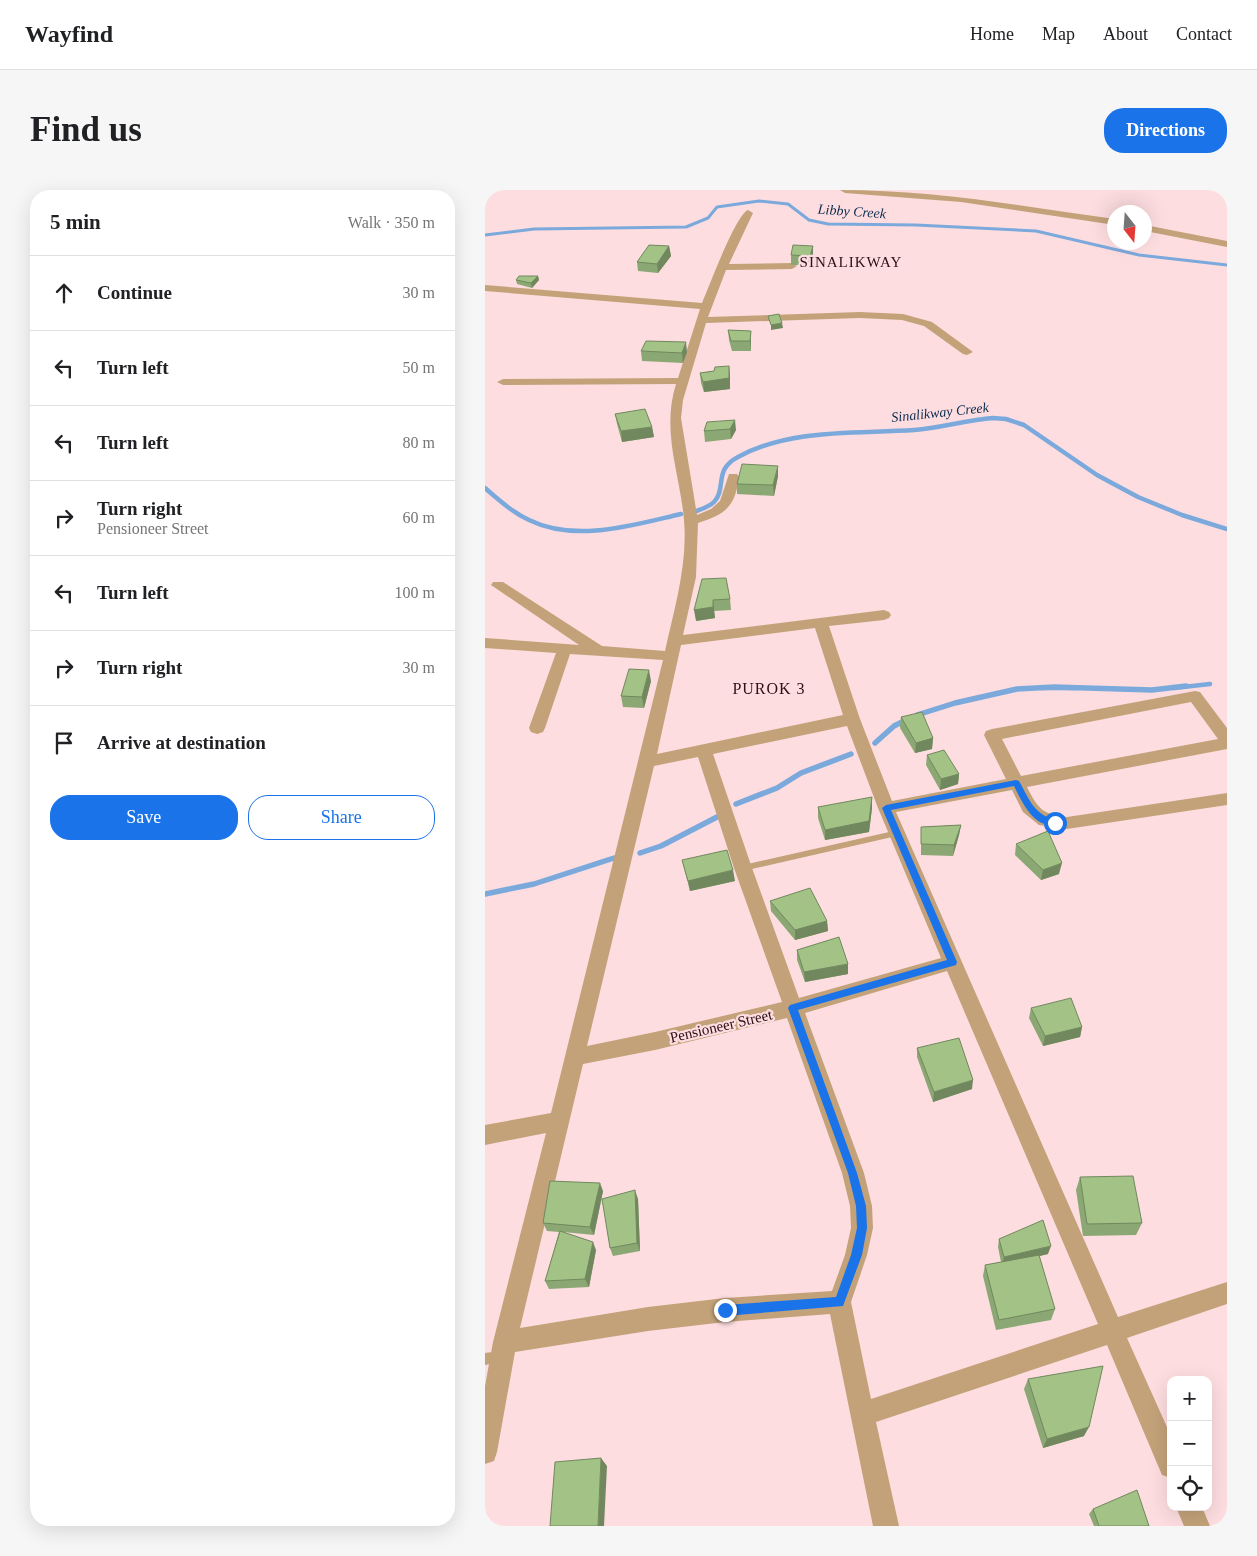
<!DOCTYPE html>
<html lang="en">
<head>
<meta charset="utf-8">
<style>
	:root { --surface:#fff; --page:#f6f6f6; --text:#202124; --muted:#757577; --line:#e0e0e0; --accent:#1a73e8 }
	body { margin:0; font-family:"Times New Roman",serif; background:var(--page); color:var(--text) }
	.controls { position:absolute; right:15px; bottom:15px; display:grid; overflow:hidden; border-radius:10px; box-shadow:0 5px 20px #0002 }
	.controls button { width:45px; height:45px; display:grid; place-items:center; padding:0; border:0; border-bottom:1px solid var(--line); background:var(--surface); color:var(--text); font:25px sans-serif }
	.compass { position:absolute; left:622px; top:15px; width:45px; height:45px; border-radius:50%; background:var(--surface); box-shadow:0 5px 20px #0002; rotate:163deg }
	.stop { position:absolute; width:15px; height:15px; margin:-11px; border:4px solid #1a73e8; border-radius:50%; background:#fff }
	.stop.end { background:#1a73e8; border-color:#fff; box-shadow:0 1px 5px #0008 }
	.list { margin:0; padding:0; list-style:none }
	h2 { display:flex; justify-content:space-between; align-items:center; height:65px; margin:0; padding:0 20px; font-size:21px }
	h2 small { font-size:16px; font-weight:400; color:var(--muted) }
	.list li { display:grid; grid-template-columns:32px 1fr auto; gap:15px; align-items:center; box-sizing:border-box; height:75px; padding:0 20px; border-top:1px solid var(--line) }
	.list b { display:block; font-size:19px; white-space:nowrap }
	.list p { margin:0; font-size:16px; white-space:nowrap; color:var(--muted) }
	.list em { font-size:16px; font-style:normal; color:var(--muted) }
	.actions { display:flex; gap:10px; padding:15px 20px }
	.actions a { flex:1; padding:11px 0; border:1px solid var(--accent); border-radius:20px; text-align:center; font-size:18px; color:var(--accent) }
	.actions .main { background:var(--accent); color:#fff }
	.icon { flex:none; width:28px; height:28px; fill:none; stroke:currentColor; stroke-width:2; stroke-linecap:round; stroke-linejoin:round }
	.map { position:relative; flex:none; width:742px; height:1336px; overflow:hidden; border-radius:20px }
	header { display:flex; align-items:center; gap:30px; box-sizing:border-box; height:70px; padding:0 25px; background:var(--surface); border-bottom:1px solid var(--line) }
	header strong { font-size:24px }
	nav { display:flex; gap:28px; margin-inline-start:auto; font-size:18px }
	.intro { display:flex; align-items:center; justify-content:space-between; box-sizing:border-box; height:120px; padding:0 30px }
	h1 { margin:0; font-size:35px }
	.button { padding:12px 22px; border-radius:20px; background:var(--accent); color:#fff; font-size:18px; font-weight:700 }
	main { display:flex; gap:30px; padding:0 30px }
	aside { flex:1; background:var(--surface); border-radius:20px; box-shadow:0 5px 20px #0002 }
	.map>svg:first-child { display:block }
</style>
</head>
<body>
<header>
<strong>Wayfind</strong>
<nav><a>Home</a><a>Map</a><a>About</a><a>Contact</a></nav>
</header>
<div class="intro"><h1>Find us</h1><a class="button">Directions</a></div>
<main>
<aside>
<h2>5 min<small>Walk · 350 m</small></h2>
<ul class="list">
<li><svg class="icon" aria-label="ahead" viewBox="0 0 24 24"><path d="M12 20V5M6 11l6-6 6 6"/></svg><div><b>Continue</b></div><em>30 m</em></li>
<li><svg class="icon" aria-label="left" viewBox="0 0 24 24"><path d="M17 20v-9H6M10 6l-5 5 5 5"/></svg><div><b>Turn left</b></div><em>50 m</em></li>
<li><svg class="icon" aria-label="left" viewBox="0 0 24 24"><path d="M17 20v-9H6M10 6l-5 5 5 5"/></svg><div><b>Turn left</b></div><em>80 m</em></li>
<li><svg class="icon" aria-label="right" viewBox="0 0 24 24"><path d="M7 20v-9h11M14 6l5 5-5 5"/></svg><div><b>Turn right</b><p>Pensioneer Street</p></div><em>60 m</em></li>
<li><svg class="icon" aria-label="left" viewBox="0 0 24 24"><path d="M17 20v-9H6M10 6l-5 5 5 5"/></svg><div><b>Turn left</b></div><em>100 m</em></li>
<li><svg class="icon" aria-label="right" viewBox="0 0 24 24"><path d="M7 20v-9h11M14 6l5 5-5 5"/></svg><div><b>Turn right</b></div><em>30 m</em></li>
<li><svg class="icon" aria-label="arrive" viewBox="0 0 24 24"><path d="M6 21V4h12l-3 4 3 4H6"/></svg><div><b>Arrive at destination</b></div></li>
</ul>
<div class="actions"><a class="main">Save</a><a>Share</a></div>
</aside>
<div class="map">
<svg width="742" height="1336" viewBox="0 0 742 1336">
	<rect width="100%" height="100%" fill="#fddde0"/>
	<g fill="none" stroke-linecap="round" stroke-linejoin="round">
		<path stroke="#7ba9dc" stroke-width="3" d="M0 45 49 39 201 37 223 28 232 17 274 11 303 14 324 30 343 34 431 35 551 41 654 65 742 75"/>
		<path stroke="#7ba9dc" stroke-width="4.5" d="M0 298C14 310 27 322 44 330 91 353 148 335 196 324
			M209 322C216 319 224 317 229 312 242 298 228 280 253 267 306 238 371 244 429 240 456 238 481 230 508 228L521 229 539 235 612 285 653 307 697 325 742 339
			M556 498H592
			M689 498 725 494"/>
		<path stroke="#7ba9dc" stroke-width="5.5" d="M432 525 470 513 532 499 569 497 667 500 701 496
			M390 553 409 536 421 530
			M251 614 292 598 316 583 366 564
			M155 663 176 656 232 627
			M0 704 49 694 129 668"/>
		<path fill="#c3a279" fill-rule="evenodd" d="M413 640 416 641 417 643 416 645 258 681 255 680 254 678 255 676 258 675Z
			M15 1161 19 1163 21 1167 19 1171 0 1175V1163Z"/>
		<path fill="#c3a279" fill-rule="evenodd" d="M355 0C448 0 538 16 630 29V35L476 12 360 3Z
			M263 20 268 23 244 74 307 73 312 76 307 79 241 80 223 127 375 122 418 124 447 132 488 162 482 165 478 164 439 136 417 130 375 128 221 133 198 210 196 228 212 325 226 319 235 311 244 284H252L254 287C250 317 241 324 213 333L211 387 198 445 399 420 404 422 406 425 404 428 399 430 344 436 375 529 407 611 521 589 499 545 501 541 507 539 710 501 715 502 742 538V559L542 597C553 619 557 624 582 627L742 603V615L582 639 554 635 538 622 527 600 411 622 633 1127 742 1092V1114L642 1148 686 1246V1288L677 1285 622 1155 391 1232 414 1336H388L345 1124 240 1132 163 1141 30 1162 12 1262 9 1271 0 1274V1196L8 1152 61 943 0 955V935L66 923 178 470 85 464 60 538 58 542 52 544 46 542 44 538 71 463 0 458V448L94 455 6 395 8 392H18L117 456 180 461C189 420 203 374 199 330 195 283 176 242 191 194L18 195 12 192 18 189 193 188 215 119 0 101V95L217 113C224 97 251 24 263 20ZM330 438 358 525 172 564 196 455ZM706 512 733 549 536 586 517 549ZM362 536 393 618 456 768 314 808 267 678 228 564ZM213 567 249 678 297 812 170 842 102 856 169 576ZM462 781 613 1134 386 1209 366 1112 382 1065 388 1038 387 1016 379 983 320 823ZM302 828 357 983 365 1016 366 1038 360 1065 347 1101 240 1108 163 1117 35 1138 98 874 170 860Z
			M660 35 742 51V57L660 41Z
			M691 1317H717L725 1336H699Z"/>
	</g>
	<path fill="#8ba773" d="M184 56 186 66 173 83 153 81 152 72Z
		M306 65H328L325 75H306Z
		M53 86 54 90 47 98 32 94 31 90Z
		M243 140 266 141V161H247L244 150Z
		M156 161 202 162 198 173 157 171Z
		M244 176 245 186V199L219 202 216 193 215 183 229 181Z
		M130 224 167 237 169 247 137 252 132 234Z
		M222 232 251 240 246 249 220 252 219 241Z
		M293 286 289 306 252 304V294Z
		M217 389 245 409 246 420 229 421 230 428 211 431Z
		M166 491 159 518 138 517 136 506Z
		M416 527 448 548 447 559 430 563 415 538Z
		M442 565 474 584 473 594 455 600 441 575Z
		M333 617 387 618 384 642 340 650 333 628Z
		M476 635 474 645 468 666 436 665V637Z
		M531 654 574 684 556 690 530 665Z
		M197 670 250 691 205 701Z
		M285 711 342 731 343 741 310 750 286 721Z
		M312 760 363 784 320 792 312 770Z
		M546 818 597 837 595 847 558 856 544 828Z
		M432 858 487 899 448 912 432 867Z
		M595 987 657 1033 651 1045 598 1046 591 1000Z
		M118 1001 109 1045 78 1042 111 1060 104 1097 64 1099 60 1091 74 1042 62 1041 58 1033Z
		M153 1009 155 1061 128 1066 125 1058Z
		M514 1049 563 1064 554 1066 570 1119 566 1130 511 1140 498 1086 500 1075 516 1072 513 1057Z
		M543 1189 599 1246 558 1258 539 1199Z
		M608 1319 664 1336H609L604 1324Z"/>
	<path fill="#71885e" d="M184 56 186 66 173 83 172 74Z
		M328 56V65L325 75V66Z
		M53 86 54 90 47 98 46 93Z
		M297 133 298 138 286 140V135Z
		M266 141V161L265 151Z
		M201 152 202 162 198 173 197 163Z
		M244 176 245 186V199L219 202 218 192Z
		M250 230 251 240 246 249 245 239Z
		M167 237 169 247 137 252 136 241Z
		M293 276V286L289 306 288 295Z
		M228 410 230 428 211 431 209 420Z
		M164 480 166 491 159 518 157 507Z
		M448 548 447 559 430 563 431 553Z
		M474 584 473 594 455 600 456 589Z
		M387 607V618L384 642 340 650V640Z
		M476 635 474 645 468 666 469 655Z
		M577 673 574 684 556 690 558 680Z
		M248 680 250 691 205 701 203 691Z
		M342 731 343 741 310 750V740Z
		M363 774V784L320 792 319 782Z
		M597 837 595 847 558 856 560 846Z
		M488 890 487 899 448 912 449 902Z
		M115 993 118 1001 109 1045 105 1037Z
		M150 1000 153 1009 155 1061 152 1053Z
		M108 1052 111 1060 104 1097 100 1089Z
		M566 1056 563 1064 517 1075 519 1067Z
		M604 1237 599 1246 558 1258 562 1249Z
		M116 1268 122 1276 119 1336H113Z"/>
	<path fill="#a2c286" stroke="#71885e" d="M164 55 184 56 172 74 152 72Z
		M308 55 328 56 325 66 306 65Z
		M34 86H53L46 93 31 90Z
		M294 124 297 133 286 135 283 126Z
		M243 140 266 141 265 151H246Z
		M161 151 201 152 197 163 156 161Z
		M244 176V188L218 192 215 183 229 181 230 177Z
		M160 219 167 237 136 241 130 224Z
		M250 230 245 239 219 241 222 232Z
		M257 274 293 276 288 295 252 294Z
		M241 388 245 409 228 410V417L209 420 217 389Z
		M144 479 164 480 157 507 136 506Z
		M437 522 448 548 431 553 416 527Z
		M459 560 474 584 456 589 442 565Z
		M387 607 384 631 340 640 333 617Z
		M476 635 469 655 436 654V637Z
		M563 641 577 673 558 680 531 654Z
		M242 660 248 680 203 691 197 670Z
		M325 698 342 731 310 740 285 711Z
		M354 747 363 774 319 782 312 760Z
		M586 808 597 837 560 846 546 818Z
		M474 848 488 890 449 902 432 858Z
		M648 986 657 1033 602 1034 595 987Z
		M65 991 115 993 105 1037 58 1033Z
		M150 1000 152 1053 125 1058 117 1009Z
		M558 1030 566 1056 519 1067 514 1049Z
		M75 1041 108 1052 100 1089 60 1091Z
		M554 1065 570 1119 514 1130 500 1075Z
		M618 1176 604 1237 562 1249 543 1189Z
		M116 1268 113 1336H65L70 1272Z
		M652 1300 664 1336H614L608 1319Z"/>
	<path fill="#1a73e8" d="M531 590 534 591C546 612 548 624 573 631V635C549 639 538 614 529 596L406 620 472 772 471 775 313 820 372 983 381 1016 382 1038 377 1065 358 1116 240 1126 236 1124 235 1120 236 1116 240 1115 351 1107 366 1065 372 1038 371 1016 363 983 303 818 305 815 462 770 397 618 401 615Z"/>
	<g text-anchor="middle" stroke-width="4.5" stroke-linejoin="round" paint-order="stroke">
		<g font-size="14" font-style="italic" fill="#0a2c4e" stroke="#fddde0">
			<text transform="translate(367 21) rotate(4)" y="5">Libby Creek</text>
			<text transform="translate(455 222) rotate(-6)" y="5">Sinalikway Creek</text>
		</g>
		<g font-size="15" letter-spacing="1" fill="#2b1015" stroke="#fddde0">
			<text x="366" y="77">SINALIKWAY</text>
		</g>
		<g font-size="15" fill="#2b1015" stroke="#fddde0">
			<text transform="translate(236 836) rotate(-13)" y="5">Pensioneer Street</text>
		</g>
		<g font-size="16" letter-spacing="1" fill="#2b1015" stroke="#fddde0">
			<text x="284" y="504">PUROK 3</text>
		</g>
	</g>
</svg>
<div class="controls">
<button>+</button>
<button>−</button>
<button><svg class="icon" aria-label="locate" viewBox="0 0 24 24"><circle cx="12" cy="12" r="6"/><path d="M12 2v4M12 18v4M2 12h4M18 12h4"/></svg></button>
</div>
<svg class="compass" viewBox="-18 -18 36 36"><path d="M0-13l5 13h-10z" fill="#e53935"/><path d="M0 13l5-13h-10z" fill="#757577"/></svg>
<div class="stop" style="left:570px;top:633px"></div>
<div class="stop end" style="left:240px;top:1120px"></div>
</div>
</main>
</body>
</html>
